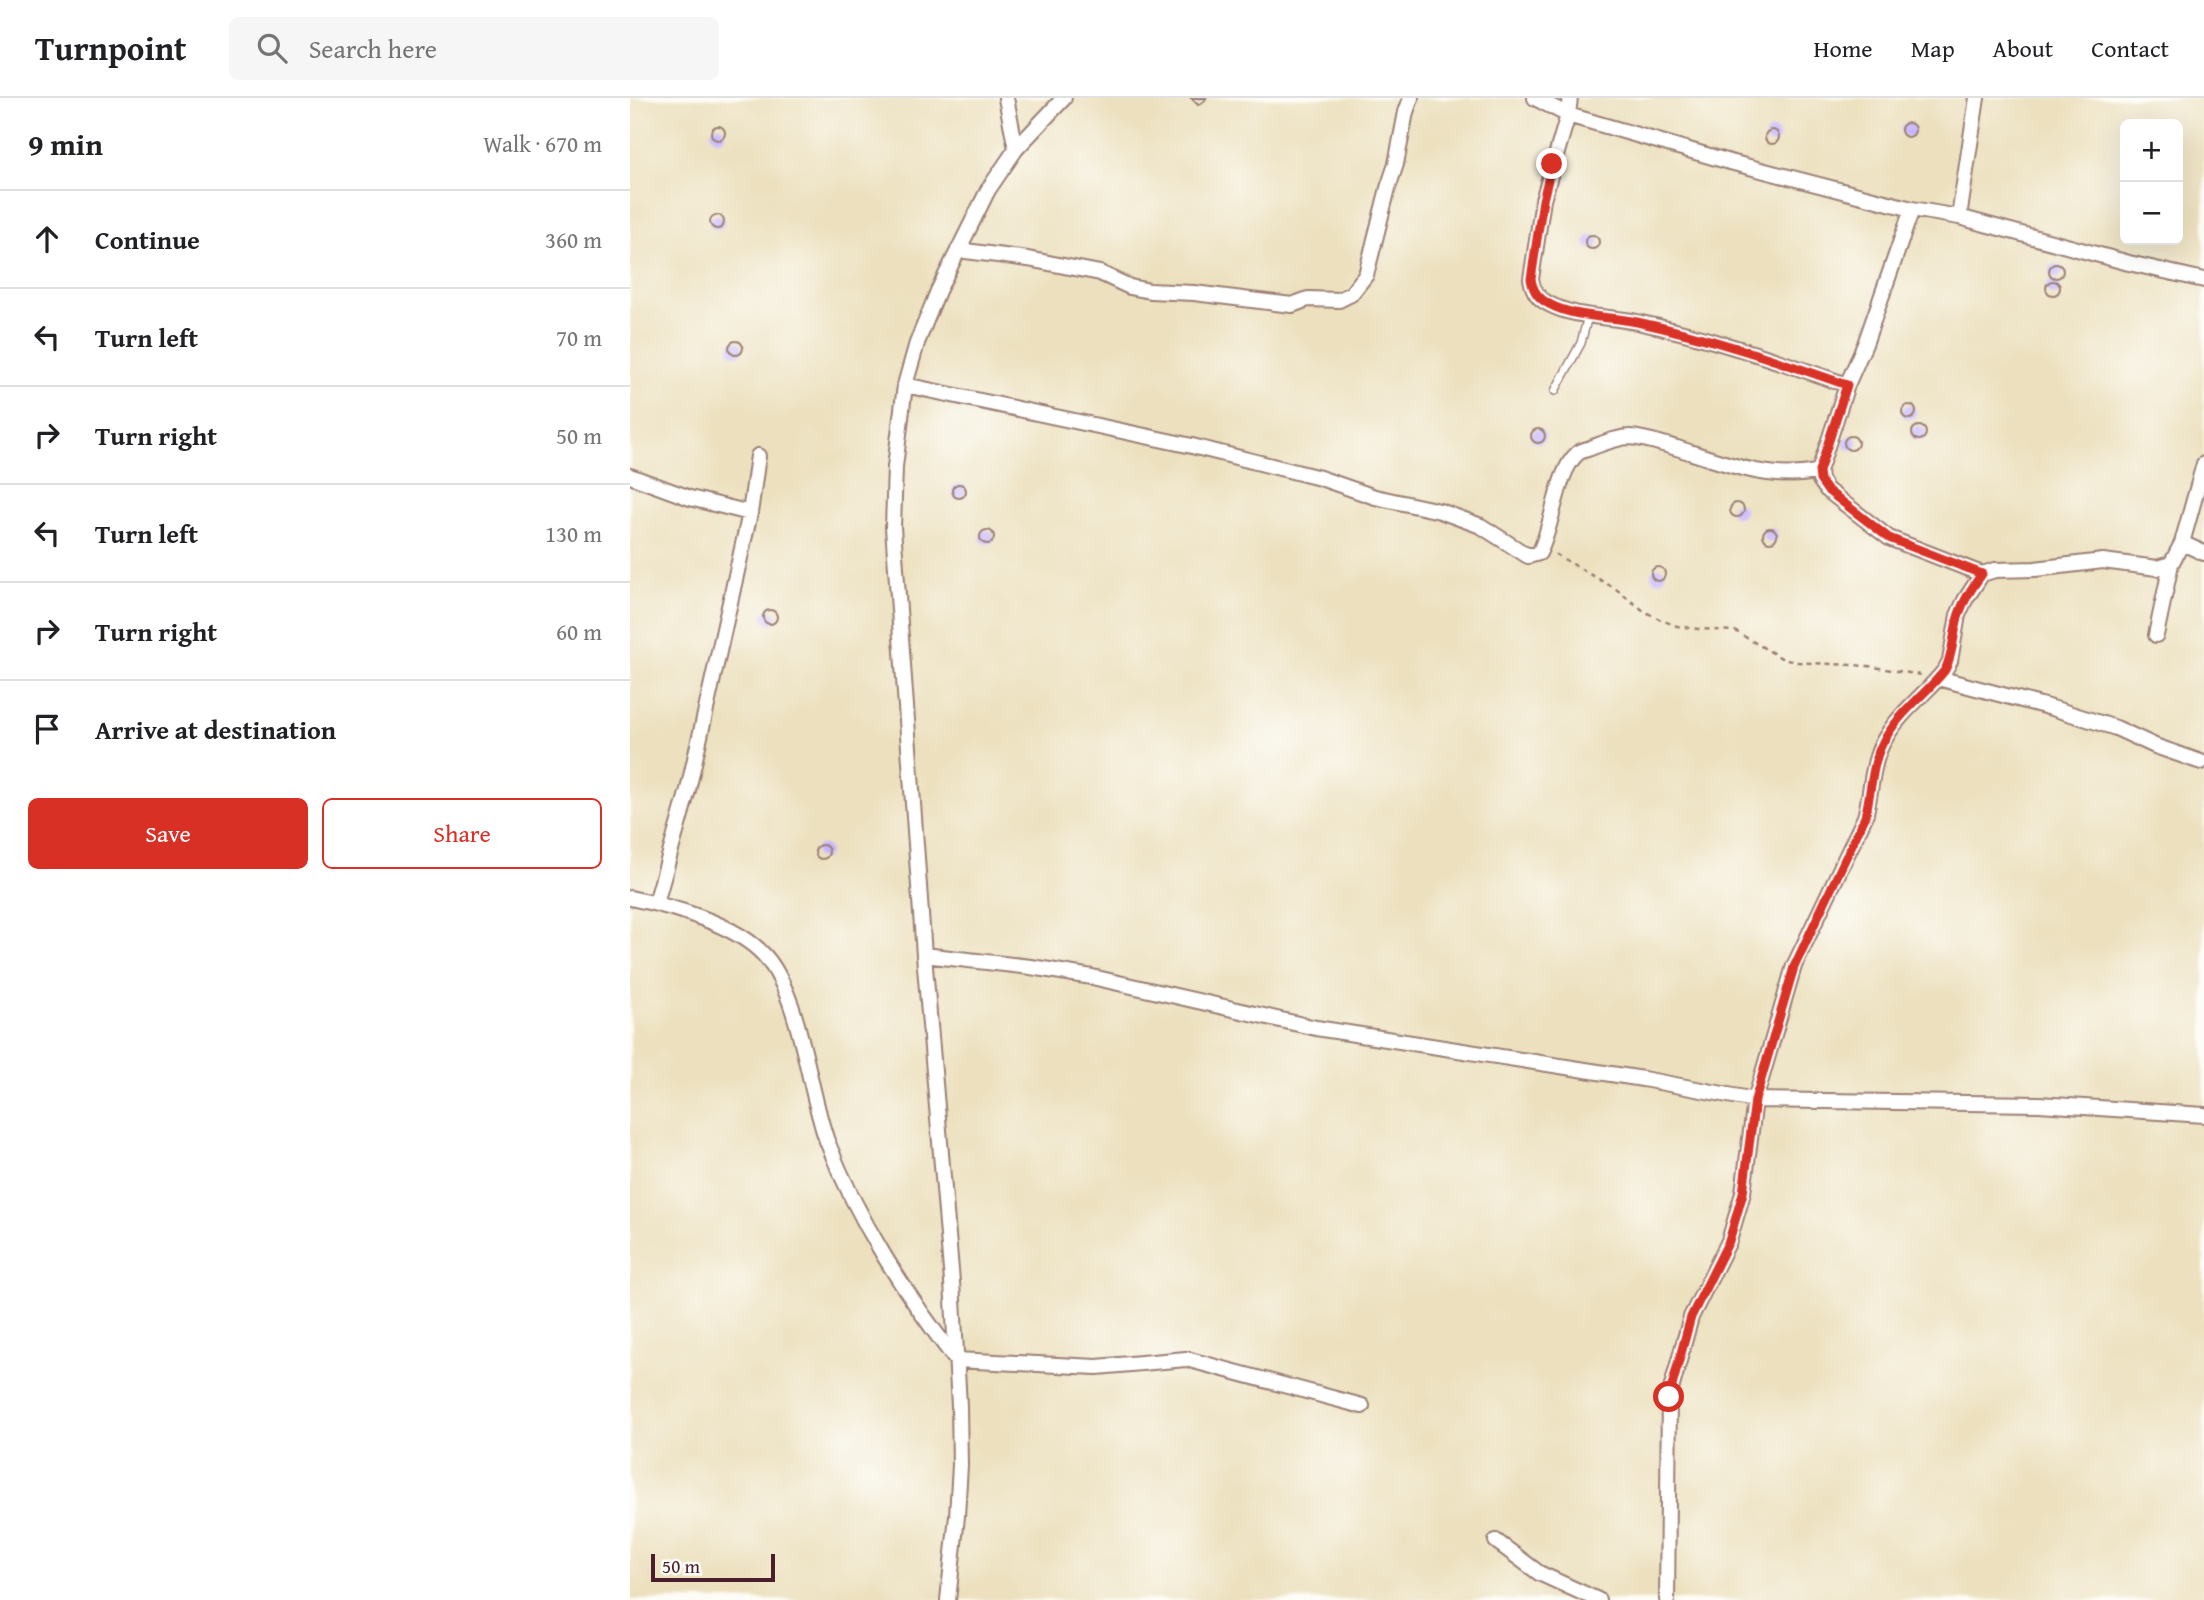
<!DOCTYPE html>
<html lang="en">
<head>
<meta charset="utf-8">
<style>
	:root { --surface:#fff; --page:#f6f6f6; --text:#202124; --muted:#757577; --line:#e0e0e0; --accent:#d93025 }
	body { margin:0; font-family:"Gentium Book Plus",serif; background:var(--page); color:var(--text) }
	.controls { position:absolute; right:21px; top:21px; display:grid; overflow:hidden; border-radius:10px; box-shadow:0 7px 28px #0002 }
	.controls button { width:63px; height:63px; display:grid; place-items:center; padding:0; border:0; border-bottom:2px solid var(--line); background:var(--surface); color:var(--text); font:35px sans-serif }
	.scale { position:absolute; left:21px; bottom:18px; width:124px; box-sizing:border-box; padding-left:7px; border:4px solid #4a1f2b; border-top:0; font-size:19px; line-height:24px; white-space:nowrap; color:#4a1f2b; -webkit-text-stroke:5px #fdfcf7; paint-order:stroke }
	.stop { position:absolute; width:21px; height:21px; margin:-16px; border:5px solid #d93025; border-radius:50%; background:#fff }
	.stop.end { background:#d93025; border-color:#fff; box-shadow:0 2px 7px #0008 }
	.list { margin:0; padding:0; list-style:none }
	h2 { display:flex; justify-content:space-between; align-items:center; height:91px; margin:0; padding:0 28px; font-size:30px }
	h2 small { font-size:23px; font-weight:400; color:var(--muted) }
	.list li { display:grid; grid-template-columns:46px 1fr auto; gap:21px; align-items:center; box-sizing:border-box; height:98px; padding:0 28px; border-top:2px solid var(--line) }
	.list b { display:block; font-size:26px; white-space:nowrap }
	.list em { font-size:23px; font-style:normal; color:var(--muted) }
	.actions { display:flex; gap:14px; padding:21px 28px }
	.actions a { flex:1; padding:16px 0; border:2px solid var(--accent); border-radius:10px; text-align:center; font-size:24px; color:var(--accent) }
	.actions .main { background:var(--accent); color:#fff }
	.icon { flex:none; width:38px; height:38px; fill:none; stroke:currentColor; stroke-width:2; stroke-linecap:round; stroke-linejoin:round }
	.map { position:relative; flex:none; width:1574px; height:1502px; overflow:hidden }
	header { display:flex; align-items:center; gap:42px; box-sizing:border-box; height:98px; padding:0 35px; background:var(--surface); border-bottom:2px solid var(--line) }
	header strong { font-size:33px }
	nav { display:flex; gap:38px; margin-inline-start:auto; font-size:24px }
	.search { width:490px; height:63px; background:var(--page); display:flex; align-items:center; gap:18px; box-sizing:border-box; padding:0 24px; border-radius:10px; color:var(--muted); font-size:26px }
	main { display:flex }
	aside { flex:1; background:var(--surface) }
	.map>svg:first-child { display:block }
</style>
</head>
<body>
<header>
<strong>Turnpoint</strong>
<div class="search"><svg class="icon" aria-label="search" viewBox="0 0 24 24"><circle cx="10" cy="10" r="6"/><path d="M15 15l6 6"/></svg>Search here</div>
<nav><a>Home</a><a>Map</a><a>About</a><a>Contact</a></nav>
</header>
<main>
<aside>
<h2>9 min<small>Walk · 670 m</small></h2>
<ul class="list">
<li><svg class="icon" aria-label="ahead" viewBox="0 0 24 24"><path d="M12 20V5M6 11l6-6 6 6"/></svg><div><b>Continue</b></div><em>360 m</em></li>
<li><svg class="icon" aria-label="left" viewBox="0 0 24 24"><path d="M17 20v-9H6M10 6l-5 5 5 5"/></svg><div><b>Turn left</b></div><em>70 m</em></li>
<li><svg class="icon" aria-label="right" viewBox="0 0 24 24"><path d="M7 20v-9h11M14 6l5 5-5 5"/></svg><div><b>Turn right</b></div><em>50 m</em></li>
<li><svg class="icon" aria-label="left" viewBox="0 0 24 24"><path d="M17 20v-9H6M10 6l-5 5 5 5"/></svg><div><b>Turn left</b></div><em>130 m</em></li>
<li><svg class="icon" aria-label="right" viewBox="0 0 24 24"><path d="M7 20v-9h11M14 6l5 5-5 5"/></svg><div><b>Turn right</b></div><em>60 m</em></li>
<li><svg class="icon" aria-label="arrive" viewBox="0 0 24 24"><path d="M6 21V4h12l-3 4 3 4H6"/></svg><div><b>Arrive at destination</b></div></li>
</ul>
<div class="actions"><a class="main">Save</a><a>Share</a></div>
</aside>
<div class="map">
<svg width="1574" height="1502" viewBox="0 0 1574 1502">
	<rect width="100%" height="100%" fill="#fdfcf7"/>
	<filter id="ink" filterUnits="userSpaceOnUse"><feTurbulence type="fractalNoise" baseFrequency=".0143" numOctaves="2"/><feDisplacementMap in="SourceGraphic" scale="14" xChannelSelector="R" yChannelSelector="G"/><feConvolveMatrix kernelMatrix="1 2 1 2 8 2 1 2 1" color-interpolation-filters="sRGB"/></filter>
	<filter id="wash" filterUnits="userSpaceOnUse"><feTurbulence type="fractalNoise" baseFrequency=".00686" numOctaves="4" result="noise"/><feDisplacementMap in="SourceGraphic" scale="28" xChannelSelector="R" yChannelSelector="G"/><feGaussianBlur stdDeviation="1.57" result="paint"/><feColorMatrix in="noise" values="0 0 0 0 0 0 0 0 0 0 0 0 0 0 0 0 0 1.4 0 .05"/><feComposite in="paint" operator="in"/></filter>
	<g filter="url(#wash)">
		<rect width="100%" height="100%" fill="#ece0be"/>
		<g id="blocks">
			<path fill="#c4b3ff" d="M561 0H576L574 4 568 7Z
				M1271 32a7 7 0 1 1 14 0a7 7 0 1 1-14 0Z
				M81 35a7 7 0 1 1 14 0a7 7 0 1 1-14 0Z
				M1135 39a7 7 0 1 1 14 0a7 7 0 1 1-14 0Z
				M80 124a7 7 0 1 1 14 0a7 7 0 1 1-14 0Z
				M955 144a7 7 0 1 1 14 0a7 7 0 1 1-14 0Z
				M1419 173a7 7 0 1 1 14 0a7 7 0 1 1-14 0Z
				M1416 190a7 7 0 1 1 14 0a7 7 0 1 1-14 0Z
				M99 250a7 7 0 1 1 14 0a7 7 0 1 1-14 0Z
				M1272 314a7 7 0 1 1 14 0a7 7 0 1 1-14 0Z
				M1282 335a7 7 0 1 1 14 0a7 7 0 1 1-14 0Z
				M901 338a7 7 0 1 1 14 0a7 7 0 1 1-14 0Z
				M1214 345a7 7 0 1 1 14 0a7 7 0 1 1-14 0Z
				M322 393a7 7 0 1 1 14 0a7 7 0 1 1-14 0Z
				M1100 412a7 7 0 1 1 14 0a7 7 0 1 1-14 0Z
				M1133 437a7 7 0 1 1 14 0a7 7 0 1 1-14 0Z
				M350 439a7 7 0 1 1 14 0a7 7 0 1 1-14 0Z
				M1021 476a7 7 0 1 1 14 0a7 7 0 1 1-14 0Z
				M133 519a7 7 0 1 1 14 0a7 7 0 1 1-14 0Z
				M185 754a7 7 0 1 1 14 0a7 7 0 1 1-14 0Z"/>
		</g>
	</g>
	<g filter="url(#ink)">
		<use href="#blocks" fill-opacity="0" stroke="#9b8074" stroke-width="2"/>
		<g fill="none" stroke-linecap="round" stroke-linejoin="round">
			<g stroke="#9b8074" stroke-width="10">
				<path id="lane" d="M925 293 951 245 958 218"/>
			</g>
			<g stroke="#9b8074" stroke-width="18">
				<path id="street" d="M376 0 386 51
					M905 0 938 17 1100 64 1282 111 1329 119 1499 165 1574 182
					M940 0 938 17 913 102 901 181C903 193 908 201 919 206 945 220 979 218 1007 224 1079 239 1149 263 1217 287L1235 246 1282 111
					M1329 119 1347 0
					M328 152 398 161 470 175 500 189 520 193 564 195 662 207 678 201 709 202 721 196 736 177 758 90 766 66 776 14 781 0
					M275 287 562 348 690 380 745 399 810 413 851 428 898 458 909 455C923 430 926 373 948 355 952 352 959 351 963 349 974 345 988 339 1000 339 1016 340 1032 346 1047 350 1091 364 1143 385 1189 373
					M1217 287 1189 373 1190 382 1197 392 1259 440 1352 476
					M0 378 60 400 120 415
					M1552 445 1574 455
					M1526 537 1541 466
					M1308 580 1422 610 1486 630 1525 648 1571 664
					M0 800C40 808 107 826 135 858 171 899 178 991 197 1043 228 1123 274 1194 326 1262L467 1269 556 1261 732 1308
					M26 805 58 692 120 415 128 358
					M294 857 401 869 462 879 686 930 1013 981 1125 1002 1409 1006 1574 1017
					M866 1443 909 1475 968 1502
					M318 1502 327 1418 330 1367 329 1308 322 1184 294 857 263 429 265 369 275 287 287 245 308 193 358 92 386 51 434 0
					M1037 1502 1039 1299 1061 1219 1099 1143 1113 1095 1125 1002 1164 868 1235 719C1242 693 1241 662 1256 639 1271 613 1297 595 1315 572L1320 563 1328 517 1335 502 1352 476 1365 472 1405 471 1473 463 1527 470 1541 466 1552 445 1574 366"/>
			</g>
			<path stroke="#9b8074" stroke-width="2.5" stroke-dasharray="5 5" stroke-linecap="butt" d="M925 456 986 491 1014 513 1029 521 1047 528 1068 531 1105 533 1153 561 1165 564 1238 568 1291 577"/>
			<use href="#lane" stroke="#fff" stroke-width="7"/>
			<use href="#street" stroke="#fff" stroke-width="14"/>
		</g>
	</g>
	<g fill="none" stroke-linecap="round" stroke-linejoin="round" filter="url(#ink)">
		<path stroke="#d93025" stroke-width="9" d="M922 66 913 102 901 181C903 193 908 200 919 206 945 220 979 218 1007 224 1078 239 1149 263 1217 287L1189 373 1190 382 1197 392 1259 440 1352 476C1343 488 1334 501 1329 516 1323 534 1324 555 1315 572 1297 595 1271 613 1256 639 1241 662 1242 693 1235 719L1164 869 1125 1002 1113 1095 1099 1143 1061 1219 1039 1299"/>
	</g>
</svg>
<div class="controls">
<button>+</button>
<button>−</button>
</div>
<div class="scale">50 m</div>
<div class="stop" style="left:1039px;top:1299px"></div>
<div class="stop end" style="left:922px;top:66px"></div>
</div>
</main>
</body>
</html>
